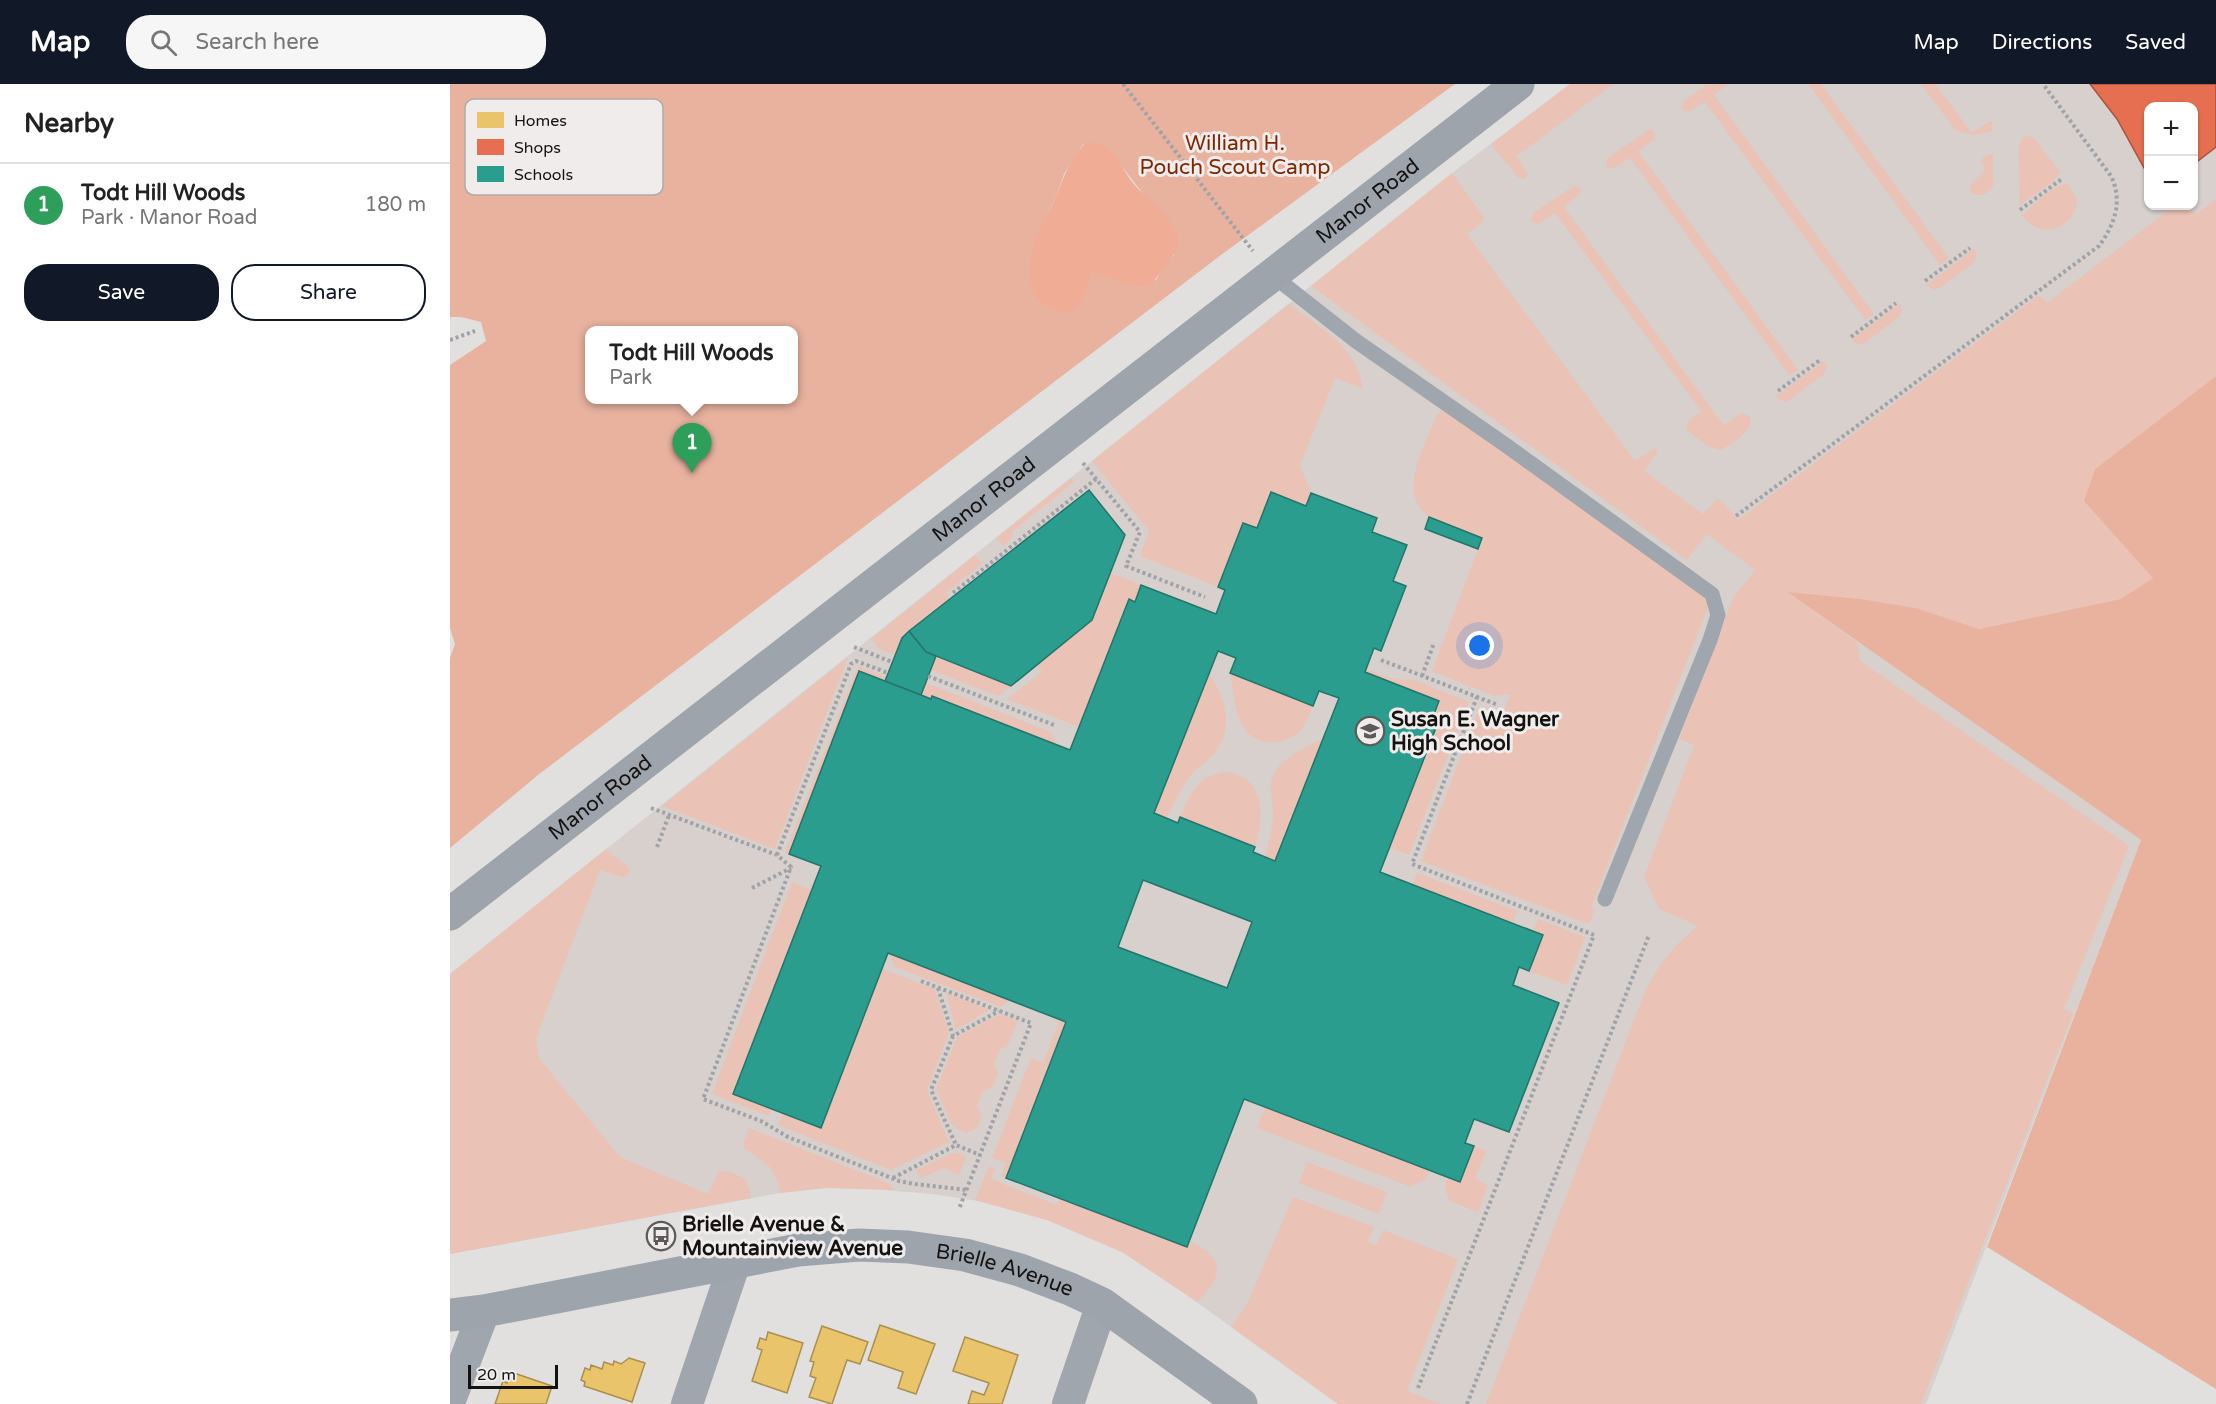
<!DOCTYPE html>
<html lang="en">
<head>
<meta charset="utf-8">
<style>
	:root { --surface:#fff; --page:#f6f6f6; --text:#222; --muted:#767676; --line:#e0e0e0; --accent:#111827 }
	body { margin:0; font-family:"Varela Round",sans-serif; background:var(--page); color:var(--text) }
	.controls { position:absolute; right:18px; top:18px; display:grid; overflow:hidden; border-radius:12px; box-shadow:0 2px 4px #0004 }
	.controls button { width:54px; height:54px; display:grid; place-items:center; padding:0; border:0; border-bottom:2px solid var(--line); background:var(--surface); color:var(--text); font:30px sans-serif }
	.scale { position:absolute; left:18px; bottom:15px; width:90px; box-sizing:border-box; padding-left:6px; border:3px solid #141312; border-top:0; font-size:16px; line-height:21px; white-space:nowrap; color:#141312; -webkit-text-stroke:4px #f0eceb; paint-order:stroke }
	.you { position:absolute; left:1030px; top:562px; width:21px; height:21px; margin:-15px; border:4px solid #fff; border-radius:50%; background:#1a73e8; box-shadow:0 0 0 9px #1a73e833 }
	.badge { display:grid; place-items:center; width:39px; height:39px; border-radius:50%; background:var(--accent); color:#fff; font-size:20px; font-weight:700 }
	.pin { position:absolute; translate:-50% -50px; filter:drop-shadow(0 2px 3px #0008) }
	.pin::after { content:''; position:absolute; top:32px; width:21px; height:18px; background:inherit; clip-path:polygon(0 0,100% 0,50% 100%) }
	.popup { position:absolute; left:135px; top:242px; width:213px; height:78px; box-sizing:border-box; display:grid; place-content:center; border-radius:12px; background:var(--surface); filter:drop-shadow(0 2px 4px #0005); font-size:20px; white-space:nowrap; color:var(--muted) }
	.popup b { font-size:22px; color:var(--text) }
	.popup::after { content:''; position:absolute; left:50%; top:100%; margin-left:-12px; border:12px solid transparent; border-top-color:var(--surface) }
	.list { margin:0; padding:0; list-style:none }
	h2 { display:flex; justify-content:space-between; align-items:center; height:78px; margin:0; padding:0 24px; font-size:26px }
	h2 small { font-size:20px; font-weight:400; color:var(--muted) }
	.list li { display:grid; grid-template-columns:39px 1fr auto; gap:18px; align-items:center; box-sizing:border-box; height:84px; padding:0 24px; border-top:2px solid var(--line) }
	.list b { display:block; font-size:22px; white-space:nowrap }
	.list p { margin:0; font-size:20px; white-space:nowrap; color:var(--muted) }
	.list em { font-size:20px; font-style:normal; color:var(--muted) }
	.actions { display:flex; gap:12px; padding:18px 24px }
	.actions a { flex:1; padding:14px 0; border:2px solid var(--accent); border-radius:24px; text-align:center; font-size:21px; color:var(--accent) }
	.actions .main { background:var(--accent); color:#fff }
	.icon { flex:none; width:33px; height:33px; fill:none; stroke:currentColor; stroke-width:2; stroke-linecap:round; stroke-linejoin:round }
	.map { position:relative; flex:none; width:1766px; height:1320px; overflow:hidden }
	header { display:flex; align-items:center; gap:36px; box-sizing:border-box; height:84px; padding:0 30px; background:var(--accent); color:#fff }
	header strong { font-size:28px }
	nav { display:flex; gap:33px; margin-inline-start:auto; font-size:21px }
	.search { width:420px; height:54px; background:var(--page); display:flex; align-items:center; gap:15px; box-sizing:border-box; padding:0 21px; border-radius:24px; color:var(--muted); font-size:22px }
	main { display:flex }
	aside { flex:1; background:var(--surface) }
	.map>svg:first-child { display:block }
</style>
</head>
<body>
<header>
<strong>Map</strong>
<div class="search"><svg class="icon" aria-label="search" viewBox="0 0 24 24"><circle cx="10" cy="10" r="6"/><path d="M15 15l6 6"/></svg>Search here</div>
<nav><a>Map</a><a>Directions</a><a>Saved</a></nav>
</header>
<main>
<aside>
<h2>Nearby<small></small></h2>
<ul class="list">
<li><span class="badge" style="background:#2e9e5b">1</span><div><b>Todt Hill Woods</b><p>Park · Manor Road</p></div><em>180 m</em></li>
</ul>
<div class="actions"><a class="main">Save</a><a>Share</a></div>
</aside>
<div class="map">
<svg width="1766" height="1320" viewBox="0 0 1766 1320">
	<rect width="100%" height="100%" fill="#e2e0df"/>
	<path fill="#d7d0cd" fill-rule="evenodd" d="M1120 0H1766V292L1645 385 1703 494 1529 545 1466 524 1411 515 1338 509 1691 756 1476 1320H888L734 1209 672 1168 597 1136 528 1117 482 1110 407 1104H376L330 1109 0 1170V890L1002 89ZM1698 22H1744V122H1698Z"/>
	<path fill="#eac3b6" d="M1120 0H1163L1067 72 1078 90 1075 95 1068 94 1041 60Z
		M1257 0H1278L1264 11 1424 230 1415 236 1255 18 1238 28 1231 26 1233 18Z
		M1358 0H1371L1499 174 1490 181Z
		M1471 0H1485L1522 49 1540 37 1542 38 1543 47 1525 51 1506 47Z
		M1200 45 1204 48 1205 55 1188 67 1348 286 1340 292 1180 74 1163 85 1156 82 1157 74Z
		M1579 52 1585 55 1610 88 1604 97 1570 121 1568 64 1573 53Z
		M1542 70 1543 71V103L1534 111H1524L1520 107V101L1535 86C1530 77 1530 72 1542 70Z
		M1002 89 1034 133 1032 138 1017 150 1185 377 1203 365H1207V369L1194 387 1253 430 1267 415 1272 417 1288 436 1589 211 1597 219 1724 122H1739L1746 130 1766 115V292L1645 385 1703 494 1670 515 1529 545 1466 524 1411 515 1338 509 1407 558 1410 577 1679 762 1614 925 1623 929 1471 1320H1036L1194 910C1207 882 1223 861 1248 842L1209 825 1194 793 1244 661 1229 655 1283 514 1305 486 1257 450 1237 476 861 202Z
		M1617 99 1627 115C1626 146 1591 156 1572 132 1583 120 1600 104 1617 99Z
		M1125 101 1131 106 1130 110 1114 123 1266 331 1274 341 1292 329 1299 332C1307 346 1282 359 1271 366L1259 363 1236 346 1239 336 1251 327 1105 129 1088 140 1081 138 1083 129Z
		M1524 165 1527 170 1524 179 1490 204 1484 206 1476 201Z
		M839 220C871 245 907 262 913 305L885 294 850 381 861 409 856 422 820 409 807 444 793 439 768 503 690 472 699 447 642 377Z
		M1449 220 1452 225 1449 233 1415 259 1409 261 1401 256Z
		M1374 277 1377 282 1374 290 1337 318 1328 315 1326 312Z
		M996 326 1254 511 1258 517V523L1141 824 1145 825 1139 840 971 777 1030 622 1040 625 1050 637 1060 610 1044 612 982 587 1032 454C1016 448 998 443 983 435 944 414 974 362 986 333L990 327Z
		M621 394 624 398 563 447 561 455 553 462 546 454Z
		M525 471 532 480 496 509 501 515 449 573 428 564 421 555Z
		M660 489 691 501 685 518 678 515 629 643 557 615 592 588 587 581 642 536Z
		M486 572 561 602 548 612 481 586Z
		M398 573 325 765 212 722Z
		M408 582 436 593 435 597 409 587 339 770 335 768Z
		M916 585 943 595 964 596 1019 618 959 771 940 764 989 636 983 633 989 617 915 588Z
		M759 589C775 615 786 645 763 671 756 679 746 684 739 693 730 706 723 720 717 734L704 729Z
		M780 589 863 622C859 632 855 643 847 650 833 661 808 662 796 647 784 632 784 608 780 589Z
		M476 599 601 648 607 661 482 612 481 615 471 611Z
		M873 654 825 777 815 773C819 759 822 746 823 731 823 712 814 694 833 678 844 668 860 661 873 654Z
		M774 688C815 691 815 732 805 763L730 733C739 711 748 692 774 688Z
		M156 765C163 774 176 777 180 786L178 791 172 793 150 786 88 949 86 956 89 974 170 1073 258 1110 269 1087 280 1088 296 1095 301 1114 0 1170V890Z
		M967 789 1067 827 1062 839 962 801Z
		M342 798 362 806 284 1010 321 1025 319 1032 262 1010Z
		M1088 835 1135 853 1117 901 1079 887 1093 852 1083 847Z
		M438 869 560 916 551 923 445 883Z
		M432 885 485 905 499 949 477 1006 499 1058 441 1086 328 1041 333 1029 371 1044Z
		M496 909 539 926 506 946Z
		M550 930 568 937 557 963 551 964 544 980 548 989 542 1004 533 1007 527 1022 532 1032 527 1044 516 1049 502 1042 486 1005 507 953Z
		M610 935 616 938 556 1094 551 1092 556 1079 542 1074 581 974 593 979Z
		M815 1023 980 1086 976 1095 961 1103 807 1044Z
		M299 1044 433 1097 441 1101 444 1106 376 1104 330 1109 327 1096 319 1082 294 1064 293 1060Z
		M1024 1062 1036 1067 1025 1095 1038 1101 1028 1128 999 1117 995 1102 998 1093Z
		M505 1068 516 1073 509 1091 494 1084 471 1094 466 1086Z
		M857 1078 937 1108 929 1130 849 1099Z
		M539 1082 545 1085 541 1095 607 1121 610 1114 736 1163 739 1157C776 1174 774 1192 747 1218L672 1168 597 1136 525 1116Z
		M843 1113 924 1143 918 1158 926 1162 933 1146 1008 1175 957 1307 991 1320H888L781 1243 798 1218Z"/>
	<path fill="#e8b29f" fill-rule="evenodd" d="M0 0H1005L771 171 88 691 0 764V574L5 560 0 544V281L36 257 31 238 11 233H0ZM633 60 660 67 697 115 724 171 717 177 706 196 684 202 646 187H641L639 191 588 150 606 113 614 90ZM140 246H344V316H140Z
		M1766 292V1305L1537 1163 1691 756 1337 508 1411 515 1466 524 1529 545 1670 515 1703 494 1634 417 1645 385Z"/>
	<path fill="#f0ac94" d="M646 58C651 61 657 64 661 68 670 77 675 89 683 99 696 115 730 138 728 161 727 168 705 197 699 202H684L641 187 637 205 630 218 622 228C574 228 574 186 588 150 592 137 601 126 606 113 615 90 618 80 634 60Z"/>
	<path fill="#e9c46a" stroke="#a98f50" stroke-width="1.5" d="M430 1241 485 1260 466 1310 448 1304 453 1288 418 1276Z
		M372 1242 418 1258 410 1280 397 1276 382 1320 359 1313 366 1294 360 1292 364 1278 360 1277Z
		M318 1248 353 1259 337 1309 302 1297 312 1266 307 1264 310 1254 316 1256Z
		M515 1253 568 1271 552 1320H518L522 1307 534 1311 539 1299 503 1287Z
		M179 1274 195 1279 182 1318 134 1302 135 1298 131 1296 135 1284 140 1286 141 1281 152 1285 154 1278 163 1281 164 1277 171 1280Z
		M61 1288 102 1302 96 1320H45L53 1297 57 1299Z"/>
	<path fill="#e76f51" stroke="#a8533e" stroke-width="1.5" d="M1640 0H1766V63L1744 80V22H1698V91L1667 35Z"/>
	<path fill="#2a9d8f" stroke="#23746a" stroke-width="1.5" fill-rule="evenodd" d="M639 406 675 451 642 536 561 602 476 568 459 547Z
		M821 408 856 422 861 409 927 434 922 448 957 461 943 497 956 502 931 567 924 564 915 588 989 617 983 633 989 636 930 788 1093 851 1079 887 1069 883 1063 901 1109 919 1059 1048 1024 1035 1015 1059 1024 1062 1010 1098 794 1015 737 1163 556 1094 616 938 438 869 371 1044 283 1010 371 782 339 770 409 587 471 611 481 615 482 612 620 666 679 515 685 518 691 501 766 530 775 506 768 503 793 439 807 444ZM768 567 786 574 780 589 863 622 869 607 889 614 825 777 803 768 805 763 730 733 728 739 704 729ZM693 796 802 838 777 904 668 863Z
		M979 433 1032 454 1028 465 975 445Z
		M459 547 476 568 486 572 471 611 435 597 452 554Z"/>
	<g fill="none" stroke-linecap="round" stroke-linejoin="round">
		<path stroke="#9fa3a8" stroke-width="4" stroke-dasharray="3 3" stroke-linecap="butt" d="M673 0 803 167
			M1570 126 1613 94
			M1475 197 1520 164
			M1401 253 1446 219
			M0 256 25 247
			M1328 307 1370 276
			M633 379 690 448 676 482 755 513
			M1286 432 1649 162C1665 140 1673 117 1661 92L1593 0
			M503 509 646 395
			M404 563 442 578
			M931 576 1048 621
			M478 592 604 641
			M972 592 984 559
			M201 724 327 771 341 783 253 1015 311 1037 338 1053 449 1097 465 1100 517 1106
			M207 763 219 731
			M327 771 401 580 406 577 438 589
			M302 804 341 784
			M471 897 581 939 509 1125
			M488 904 503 952 549 927
			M503 952 481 1006 506 1061
			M443 1094 506 1061 530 1071
			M968 1304 1144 851 962 780 1027 613
			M1017 1320 1199 851"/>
		<path stroke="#9fa6ad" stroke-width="15" d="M822 191 906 257 1057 362 1262 510 1268 531 1260 556 1155 815"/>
		<path stroke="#9fa6ad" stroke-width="32" d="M0 1316 34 1227
			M237 1320 285 1178
			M618 1320 652 1220"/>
		<g stroke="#9ea4ac" stroke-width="33">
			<path id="s1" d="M0 830 1068 0"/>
			<path id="s2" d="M0 1231 34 1227 348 1166 409 1161 458 1163 515 1171 570 1186 620 1205 652 1220 791 1320"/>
		</g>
	</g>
	<defs>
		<g id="school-ring" transform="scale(1.5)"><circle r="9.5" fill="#f0eceb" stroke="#5c5b5a" stroke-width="1.5"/><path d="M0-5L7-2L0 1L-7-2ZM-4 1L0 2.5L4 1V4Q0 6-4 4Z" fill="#5c5b5a"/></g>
		<g id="bus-ring" transform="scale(1.5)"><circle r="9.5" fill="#f0eceb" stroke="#5c5b5a" stroke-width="1.5"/><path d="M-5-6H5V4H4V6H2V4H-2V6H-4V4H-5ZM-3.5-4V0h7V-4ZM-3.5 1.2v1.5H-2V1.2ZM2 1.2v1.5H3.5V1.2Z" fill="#5c5b5a"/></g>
	</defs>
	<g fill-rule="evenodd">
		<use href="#school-ring" x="920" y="647"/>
		<use href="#bus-ring" x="211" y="1152"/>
	</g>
	<g text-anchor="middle" stroke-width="6" stroke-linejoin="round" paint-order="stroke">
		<g font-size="21" fill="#7c2702" stroke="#f0eceb">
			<text x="785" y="66">William H.<tspan x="785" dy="24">Pouch Scout Camp</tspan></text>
		</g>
		<g font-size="21" fill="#141312" stroke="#f0eceb">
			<text dy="7" stroke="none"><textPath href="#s1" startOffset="1162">Manor Road</textPath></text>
			<text dy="7" stroke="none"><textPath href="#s1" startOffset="676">Manor Road</textPath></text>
			<text dy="7" stroke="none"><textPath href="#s1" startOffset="190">Manor Road</textPath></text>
			<text dy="7" stroke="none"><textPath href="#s2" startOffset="564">Brielle Avenue</textPath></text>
		</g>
		<g font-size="21" font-weight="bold" fill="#141312" stroke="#f0eceb" text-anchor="start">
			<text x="941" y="642">Susan E. Wagner<tspan x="941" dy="24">High School</tspan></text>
			<text x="232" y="1147">Brielle Avenue &amp;<tspan x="232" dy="24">Mountainview Avenue</tspan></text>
		</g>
	</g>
	<rect x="15" y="15" width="198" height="96" rx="9" fill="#f0eceb" stroke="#aeabaa" stroke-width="1.5"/>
	<rect x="27" y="28" width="27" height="16" fill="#e9c46a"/>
	<rect x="27" y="55" width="27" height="16" fill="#e76f51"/>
	<rect x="27" y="82" width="27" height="16" fill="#2a9d8f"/>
	<g font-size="16" fill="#141312">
		<text x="64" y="42">Homes</text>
		<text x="64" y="69">Shops</text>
		<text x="64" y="96">Schools</text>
	</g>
</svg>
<div class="controls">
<button>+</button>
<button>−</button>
</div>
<div class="scale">20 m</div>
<div class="you"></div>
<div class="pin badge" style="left:242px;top:389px;background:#2e9e5b">1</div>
<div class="popup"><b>Todt Hill Woods</b>Park</div>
</div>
</main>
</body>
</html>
